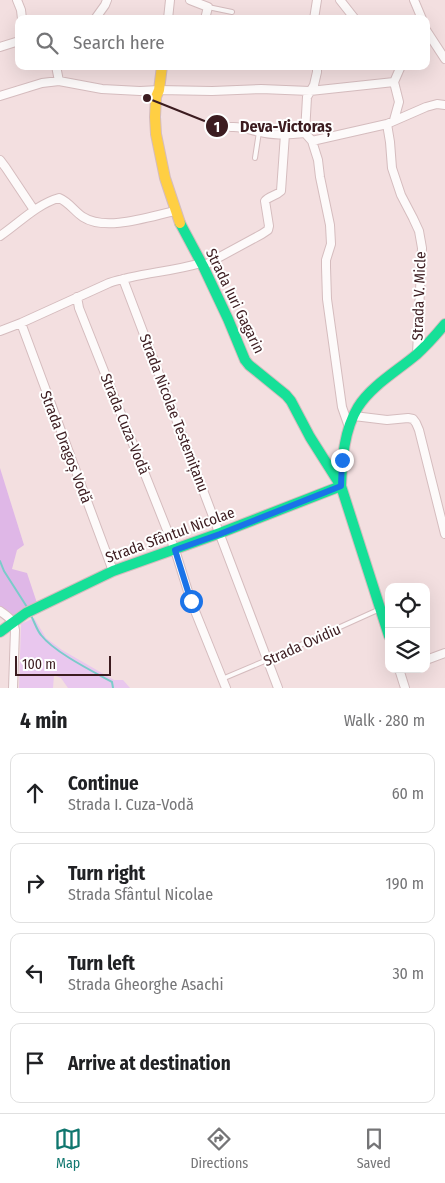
<!DOCTYPE html>
<html lang="en">
<head>
<meta charset="utf-8">
<style>
	:root { --surface:#fff; --page:#f6f6f6; --text:#202124; --muted:#757577; --line:#e0e0e0; --accent:#0f766e }
	body { margin:0; font-family:"Fira Sans Condensed",sans-serif; background:var(--page); color:var(--text) }
	.controls { position:absolute; right:15px; bottom:15px; display:grid; overflow:hidden; border-radius:10px; box-shadow:0 5px 20px #0002 }
	.controls button { width:45px; height:45px; display:grid; place-items:center; padding:0; border:0; border-bottom:1px solid var(--line); background:var(--surface); color:var(--text); font:25px sans-serif }
	.scale { position:absolute; left:15px; bottom:12px; width:96px; box-sizing:border-box; padding-left:5px; border:2px solid #3c1c20; border-top:0; font-size:14px; line-height:18px; white-space:nowrap; color:#3c1c20; -webkit-text-stroke:4px #fff; paint-order:stroke }
	.stop { position:absolute; width:15px; height:15px; margin:-11px; border:4px solid #1a73e8; border-radius:50%; background:#fff }
	.stop.end { background:#1a73e8; border-color:#fff; box-shadow:0 1px 5px #0008 }
	.list { margin:0; padding:0; list-style:none }
	h2 { display:flex; justify-content:space-between; align-items:center; height:65px; margin:0; padding:0 20px; font-size:21px }
	h2 small { font-size:16px; font-weight:400; color:var(--muted) }
	.list li { display:grid; grid-template-columns:32px 1fr auto; gap:15px; align-items:center; box-sizing:border-box; height:80px; margin:0 10px 10px; padding:0 10px; border:1px solid var(--line); border-radius:10px }
	.list b { display:block; font-size:19px; white-space:nowrap }
	.list p { margin:0; font-size:16px; white-space:nowrap; color:var(--muted) }
	.list em { font-size:16px; font-style:normal; color:var(--muted) }
	.icon { flex:none; width:28px; height:28px; fill:none; stroke:currentColor; stroke-width:2; stroke-linecap:round; stroke-linejoin:round }
	.map { position:relative; flex:none; width:445px; height:688px; overflow:hidden }
	.search { position:absolute; background:var(--surface); box-shadow:0 5px 20px #0002; left:15px; right:15px; top:15px; height:55px; display:flex; align-items:center; gap:12px; box-sizing:border-box; padding:0 18px; border-radius:10px; color:var(--muted); font-size:19px }
	.sheet { height:425px; background:var(--surface) }
	nav { display:flex; justify-content:space-around; align-items:center; box-sizing:border-box; height:70px; border-top:1px solid var(--line); background:var(--surface); font-size:14px; color:var(--muted) }
	nav a { display:grid; justify-items:center; gap:2px }
	nav .on { color:var(--accent) }
	.map>svg:first-child { display:block }
</style>
</head>
<body>
<div class="map">
<svg width="445" height="688" viewBox="0 0 445 688">
	<rect width="100%" height="100%" fill="#f3dfe0"/>
	<path fill="#e9c7ee" d="M34 618 46 638 62 650 114 680H123L130 688H68L61 678 54 675 53 688H19L21 624Z"/>
	<path fill="#dfb7e7" d="M0 468 24 545 17 550 12 569 27 573 37 603 12 616 0 607Z"/>
	<g fill="none" stroke-linecap="round" stroke-linejoin="round">
		<path stroke="#7bcbca" stroke-width="2" d="M0 561 4 571 27 607
			M30 614C34 620 36 629 41 635 54 652 92 671 112 682L113 688"/>
		<g stroke="#d5bcbe" stroke-width="6">
			<path id="lane" d="M208 7 232 12
				M255 158 259 132
				M222 679 267 660 380 609"/>
		</g>
		<g stroke="#d5bcbe" stroke-width="10">
			<path id="street" d="M17 0 21 10 22 19
				M190 0 208 7 205 19
				M340 0 355 19
				M414 0 422 19
				M95 19 105 5 107 0
				M168 19 170 0
				M314 19 317 0
				M426 30 445 59
				M0 47 19 41
				M56 66 59 81
				M317 66V72L314 85 307 97 305 133 312 141 318 160 320 177 330 225 331 244 326 260V267L327 299 342 407 349 427
				M0 96 42 83 59 81 102 89 140 91 159 90 212 91 261 89 310 91 394 82
				M394 120 399 102 394 82 401 66
				M387 124 390 142 392 168 401 195 413 218 419 231 422 248 417 354
				M231 127C242 126 250 130 260 132 274 136 290 134 305 133
				M312 141 387 124 426 107 437 104 445 105
				M0 160 6 168 34 210
				M0 236C19 223 37 204 59 198 69 202 75 212 83 217 106 232 151 216 175 211
				M203 266 262 234 268 230 269 226 265 201C269 196 276 196 281 191L285 134
				M123 279 278 688
				M77 297 79 308 175 550 191 601 226 688
				M21 323 113 571
				M0 331 21 323 109 283C139 273 171 272 201 263
				M354 416 387 420 408 418 413 419 416 423 419 430 445 534
				M0 611C8 617 13 619 15 630L13 688
				M426 660 445 653
				M399 669 405 688"/>
		</g>
		<g stroke="#d5bcbe" stroke-width="12">
			<path id="fast" d="M180 223 203 266 228 319 245 360 249 365 286 395 291 401 310 437 341 486 389 636
				M0 632 26 613 113 571 220 533 341 486C342 460 344 430 358 407 371 386 397 371 416 355 426 346 436 335 445 324"/>
		</g>
		<g stroke="#d5bcbe" stroke-width="12">
			<path id="slow" d="M162 66 159 90 156 97 155 117 156 134 165 178 180 223"/>
		</g>
		<use href="#lane" stroke="#fdfafa" stroke-width="4"/>
		<use href="#street" stroke="#fdfafa" stroke-width="8"/>
		<use href="#fast" stroke="#16e098" stroke-width="10"/>
		<use href="#slow" stroke="#ffcf43" stroke-width="10"/>
	</g>
	<g fill="none" stroke-linecap="round" stroke-linejoin="round">
		<path stroke="#1a73e8" stroke-width="6" d="M191 601 175 550 220 534 341 486 342 460"/>
	</g>
	<g text-anchor="middle" stroke-width="4" stroke-linejoin="round" paint-order="stroke">
		<g font-size="15" fill="#3c1c20" stroke="#fff">
			<text transform="translate(419 296) rotate(-88)" y="5">Strada V. Micle</text>
			<text transform="translate(235 301) rotate(64)" y="5">Strada Iuri Gagarin</text>
			<text transform="translate(174 413) rotate(69)" y="5">Strada Nicolae Testemițanu</text>
			<text transform="translate(125 424) rotate(68)" y="5">Strada Cuza-Vodă</text>
			<text transform="translate(66 447) rotate(69)" y="5">Strada Dragoș Vodă</text>
			<text transform="translate(170 535) rotate(-20)" y="5">Strada Sfântul Nicolae</text>
			<text transform="translate(302 645) rotate(-24)" y="5">Strada Ovidiu</text>
		</g>
	</g>
	<path fill="none" stroke="#3c1c20" stroke-width="2" d="M147 98L217 126"/>
	<g fill="#3c1c20" stroke="#fff" stroke-width="2">
		<circle cx="147" cy="98" r="5"/>
		<circle cx="217" cy="126" r="12"/>
	</g>
	<g font-size="15" text-anchor="middle" font-weight="bold" fill="#fff">
		<text x="217" y="132">1</text>
	</g>
	<g font-size="16" text-anchor="middle" font-weight="bold" fill="#3c1c20" stroke="#fff" stroke-width="4" stroke-linejoin="round" paint-order="stroke">
		<text x="286" y="132">Deva-Victoraș</text>
	</g>
</svg>
<div class="controls">
<button><svg class="icon" aria-label="locate" viewBox="0 0 24 24"><circle cx="12" cy="12" r="6"/><path d="M12 2v4M12 18v4M2 12h4M18 12h4"/></svg></button>
<button><svg class="icon" aria-label="layers" viewBox="0 0 24 24"><path d="M12 4l9 5-9 5-9-5zM3 14l9 5 9-5"/></svg></button>
</div>
<div class="scale">100 m</div>
<div class="stop" style="left:191px;top:601px"></div>
<div class="stop end" style="left:342px;top:460px"></div>
<div class="search"><svg class="icon" aria-label="search" viewBox="0 0 24 24"><circle cx="10" cy="10" r="6"/><path d="M15 15l6 6"/></svg>Search here</div>
</div>
<section class="sheet">
<h2>4 min<small>Walk · 280 m</small></h2>
<ul class="list">
<li><svg class="icon" aria-label="ahead" viewBox="0 0 24 24"><path d="M12 20V5M6 11l6-6 6 6"/></svg><div><b>Continue</b><p>Strada I. Cuza-Vodă</p></div><em>60 m</em></li>
<li><svg class="icon" aria-label="right" viewBox="0 0 24 24"><path d="M7 20v-9h11M14 6l5 5-5 5"/></svg><div><b>Turn right</b><p>Strada Sfântul Nicolae</p></div><em>190 m</em></li>
<li><svg class="icon" aria-label="left" viewBox="0 0 24 24"><path d="M17 20v-9H6M10 6l-5 5 5 5"/></svg><div><b>Turn left</b><p>Strada Gheorghe Asachi</p></div><em>30 m</em></li>
<li><svg class="icon" aria-label="arrive" viewBox="0 0 24 24"><path d="M6 21V4h12l-3 4 3 4H6"/></svg><div><b>Arrive at destination</b></div></li>
</ul>
</section>
<nav>
<a class="on"><svg class="icon" aria-label="map" viewBox="0 0 24 24"><path d="M3 6l6-2 6 2 6-2v14l-6 2-6-2-6 2zM9 4v14M15 6v14"/></svg>Map</a>
<a><svg class="icon" aria-label="directions" viewBox="0 0 24 24"><path d="M12 3l9 9-9 9-9-9zM9 14v-3h6M13 9l2 2-2 2"/></svg>Directions</a>
<a><svg class="icon" aria-label="saved" viewBox="0 0 24 24"><path d="M7 4h10v16l-5-4-5 4z"/></svg>Saved</a>
</nav>
</body>
</html>
